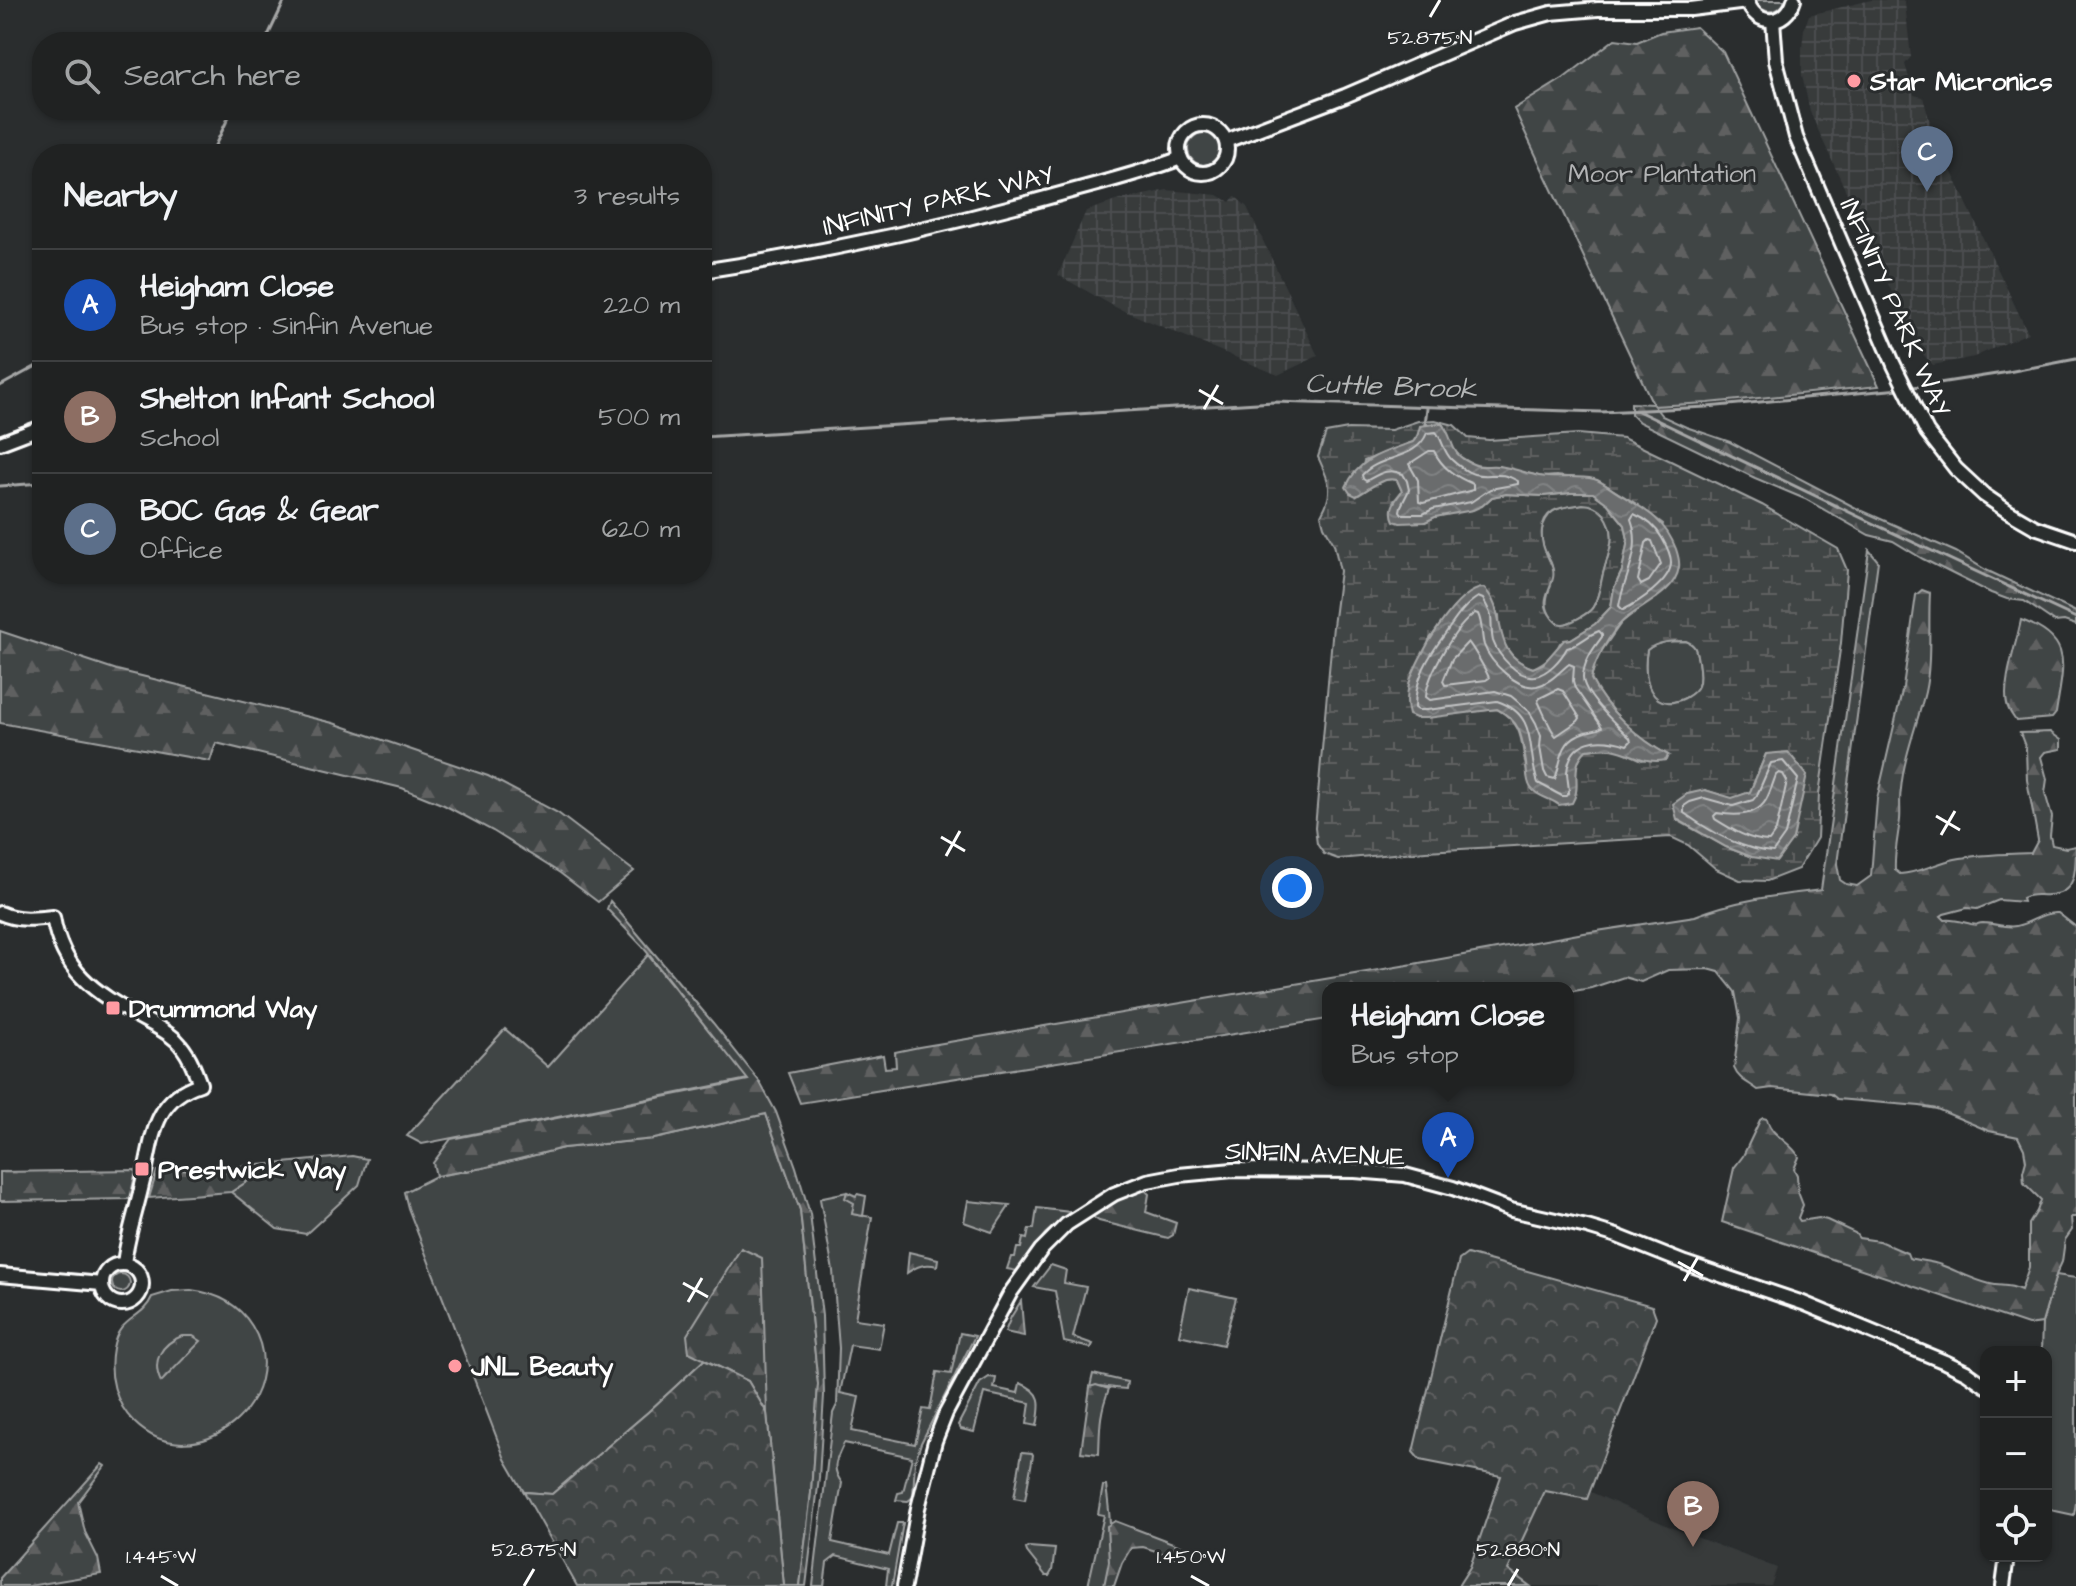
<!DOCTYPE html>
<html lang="en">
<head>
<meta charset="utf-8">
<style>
	:root { --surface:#202222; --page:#282a2a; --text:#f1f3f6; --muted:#a2a4a5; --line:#3d3f40; --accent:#ff9aa2 }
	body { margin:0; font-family:"Architects Daughter",sans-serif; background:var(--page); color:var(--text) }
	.controls { position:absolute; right:24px; bottom:24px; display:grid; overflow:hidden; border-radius:16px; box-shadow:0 2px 6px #0004 }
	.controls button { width:72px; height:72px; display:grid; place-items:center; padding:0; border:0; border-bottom:2px solid var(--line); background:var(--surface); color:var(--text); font:40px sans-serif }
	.you { position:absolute; left:1292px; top:888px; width:28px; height:28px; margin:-20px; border:6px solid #fff; border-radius:50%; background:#1a73e8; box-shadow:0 0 0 12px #1a73e833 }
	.badge { display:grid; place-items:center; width:52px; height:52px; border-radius:50%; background:var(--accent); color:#fff; font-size:26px; font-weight:700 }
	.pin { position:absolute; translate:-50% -66px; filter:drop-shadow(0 2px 4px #0008) }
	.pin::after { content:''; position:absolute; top:42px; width:28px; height:24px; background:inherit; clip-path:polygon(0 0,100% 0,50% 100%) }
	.popup { position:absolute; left:1322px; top:982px; width:252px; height:104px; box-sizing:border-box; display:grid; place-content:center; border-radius:16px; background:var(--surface); filter:drop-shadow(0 2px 6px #0005); font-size:26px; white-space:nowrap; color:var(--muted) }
	.popup b { font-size:30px; color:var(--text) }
	.popup::after { content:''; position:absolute; left:50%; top:100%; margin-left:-16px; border:16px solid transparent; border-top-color:var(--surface) }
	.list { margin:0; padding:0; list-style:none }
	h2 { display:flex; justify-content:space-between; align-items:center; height:104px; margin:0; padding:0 32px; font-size:34px }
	h2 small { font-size:26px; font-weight:400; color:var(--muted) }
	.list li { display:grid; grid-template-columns:52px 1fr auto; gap:24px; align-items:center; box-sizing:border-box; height:112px; padding:0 32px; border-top:2px solid var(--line) }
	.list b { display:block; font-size:30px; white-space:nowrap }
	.list p { margin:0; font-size:26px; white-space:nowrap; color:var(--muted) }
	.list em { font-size:26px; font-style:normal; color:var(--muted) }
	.icon { flex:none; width:44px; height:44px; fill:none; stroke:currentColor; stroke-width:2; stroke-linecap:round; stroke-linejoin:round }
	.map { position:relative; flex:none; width:2076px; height:1586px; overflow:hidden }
	.search { position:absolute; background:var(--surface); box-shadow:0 2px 6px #0004; left:32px; top:32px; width:680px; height:88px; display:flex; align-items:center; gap:20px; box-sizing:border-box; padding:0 28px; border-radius:32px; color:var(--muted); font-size:30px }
	.panel { position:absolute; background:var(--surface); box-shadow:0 2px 6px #0004; left:32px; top:144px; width:680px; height:440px; border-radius:32px }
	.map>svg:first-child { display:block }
</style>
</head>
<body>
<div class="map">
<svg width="2076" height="1586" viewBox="0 0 2076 1586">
	<defs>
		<pattern id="industrial-grid" width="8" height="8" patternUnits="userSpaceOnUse" patternTransform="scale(2)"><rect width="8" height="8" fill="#373a3b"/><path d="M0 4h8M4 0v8" fill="none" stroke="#4b4e4f"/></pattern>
		<pattern id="forest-firs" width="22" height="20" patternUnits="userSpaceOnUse" patternTransform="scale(2)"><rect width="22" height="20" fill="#414445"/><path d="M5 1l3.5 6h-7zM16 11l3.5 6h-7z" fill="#5e6061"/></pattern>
		<pattern id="wetland-marsh" width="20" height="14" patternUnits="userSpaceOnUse" patternTransform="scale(2)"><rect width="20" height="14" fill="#414445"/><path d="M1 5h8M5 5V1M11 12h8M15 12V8" fill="none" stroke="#5e6061"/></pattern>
		<pattern id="park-crowns" width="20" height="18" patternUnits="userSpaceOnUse" patternTransform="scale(2)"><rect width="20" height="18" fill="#414445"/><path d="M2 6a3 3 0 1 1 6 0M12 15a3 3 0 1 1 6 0" fill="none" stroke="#5e6061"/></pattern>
		<pattern id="water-waves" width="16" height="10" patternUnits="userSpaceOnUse" patternTransform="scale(2)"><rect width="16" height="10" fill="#6a6c6d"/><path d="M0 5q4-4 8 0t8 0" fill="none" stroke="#808283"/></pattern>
	</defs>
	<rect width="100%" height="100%" fill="#2a2d2e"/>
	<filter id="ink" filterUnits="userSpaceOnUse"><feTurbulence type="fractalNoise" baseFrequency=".0125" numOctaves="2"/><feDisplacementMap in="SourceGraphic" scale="16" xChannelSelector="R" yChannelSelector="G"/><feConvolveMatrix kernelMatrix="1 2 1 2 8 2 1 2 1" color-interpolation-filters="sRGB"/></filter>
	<g filter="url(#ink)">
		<path fill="#373a3b" d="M1552 1475 1673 1528 1777 1568 1771 1586H1500Z"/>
		<path fill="url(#industrial-grid)" d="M1871 0H1903L1905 3 1911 57 1905 64 1914 95 1923 97 1932 130 2028 333 1974 357 1933 365 1917 348 1810 112 1802 75V47L1804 29 1809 15Z
			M1167 190 1218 195 1230 202 1235 196 1247 207 1318 356 1278 375 1117 308 1058 275 1086 211 1116 201Z"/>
		<path fill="#414445" stroke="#a0a2a2" stroke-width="2" d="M1755 0H1786C1778 15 1762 15 1755 0Z
			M1188 149a16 16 0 1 1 32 0a16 16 0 1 1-32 0Z
			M1583 504C1592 504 1598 507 1604 514 1620 536 1607 554 1602 578 1600 587 1598 599 1593 607 1590 613 1568 625 1562 624 1557 624 1556 622 1552 618 1538 599 1556 586 1552 566 1550 559 1550 562 1547 555 1540 542 1539 527 1549 515 1556 506 1573 506 1583 504Z
			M1686 641C1696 645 1696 650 1698 661 1699 667 1701 679 1698 686 1696 692 1690 695 1685 698 1649 716 1642 676 1647 650 1658 641 1672 641 1686 641Z
			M648 955 748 1079 422 1144 407 1136 505 1029 548 1067Z
			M766 1114 800 1210 818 1384 811 1493 800 1586H784L767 1413 704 1360 648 1412 552 1494 524 1492 505 1459 408 1208 404 1192 436 1176 483 1168 563 1148 654 1139Z
			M352 1156 367 1159 359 1185 306 1234 277 1229 231 1192 274 1164Z
			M847 1192 846 1198 854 1203 852 1214 872 1217 855 1319 884 1323 879 1349 850 1345 840 1393 859 1397 852 1431 915 1444 923 1409 930 1410 937 1372 951 1374 960 1333 975 1336 921 1443 915 1461 913 1497 908 1501 896 1500 898 1493 903 1492 912 1457 844 1443C837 1459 830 1467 842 1483L832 1542 889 1555 897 1523H903L892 1586H886L888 1569 836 1556 827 1563 824 1586H813L833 1413 837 1405 839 1348 833 1271 820 1199 823 1197Z
			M968 1201 1010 1205 992 1232 964 1222Z
			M1037 1208 1070 1212 1045 1234 1017 1271 1007 1269 1011 1257H1015L1017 1248H1021L1023 1238 1027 1239 1029 1229H1034Z
			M1051 1265 1066 1270 1064 1283 1086 1287 1073 1337 1093 1344 1091 1348 1064 1342 1055 1291 1034 1287Z
			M112 1283a9 9 0 1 1 18 0a9 9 0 1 1-18 0Z
			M2056 1275 2076 1278V1503L2074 1515 2046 1509V1352H2041L2042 1323Z
			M1189 1288 1236 1298 1223 1345 1179 1335Z
			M191 1290C216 1293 238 1303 252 1326 296 1398 196 1483 134 1422 115 1403 108 1375 113 1348 119 1316 142 1320 152 1297L172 1291Z
			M1093 1374 1127 1382 1126 1389C1115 1389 1099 1384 1090 1387Z
			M989 1377 996 1378 994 1388 1018 1393 1020 1383C1044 1392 1041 1404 1037 1426L1027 1424 1030 1403 984 1393 974 1432 961 1429 958 1425 980 1383Z
			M1022 1452 1032 1453 1033 1455 1025 1500 1014 1498Z
			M1103 1486H1106C1111 1521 1113 1551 1107 1586H1088L1104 1515 1098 1514Z
			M1029 1547 1055 1549 1052 1571 1049 1576H1046L1027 1552 1026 1549Z"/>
		<path fill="url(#forest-firs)" stroke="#a0a2a2" stroke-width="2" d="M1696 27 1723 52 1879 386 1708 403 1654 406 1662 416 1686 427 1730 442 1858 509 1956 552 1986 570 2076 612V625L2064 621 2055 622 2024 601 2007 599 1991 593 1923 559 1893 541 1869 535 1805 499 1755 478 1639 422 1631 414V403L1653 404 1514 109 1564 78 1615 39 1637 42 1661 32Z
			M1869 550 1878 561 1837 864 1840 880 1846 884 1857 886 1871 876 1877 799 1903 687 1916 595 1922 590 1930 593C1928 625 1932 661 1925 692 1917 725 1904 756 1901 789 1899 800 1901 810 1900 820 1898 837 1894 853 1895 870L1900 874C1919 873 1936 863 1955 859 1980 854 2006 854 2031 853L2038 840 2027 780 2026 749 2020 733 2050 732 2061 740V749L2045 752 2041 757 2047 779 2045 793 2052 817 2050 836 2052 845 2066 848 2076 846C2076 871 2076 895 2048 895 2038 896 2032 893 2022 898L2023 902 1999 900 1977 909 1967 908 1944 914 1941 916 1945 920C1954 919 1962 922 1971 924 1982 926 1972 924 1983 923 1994 923 2005 928 2016 926 2032 923 2042 912 2058 913L2076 927V1217H2071L2072 1230 2065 1240 2062 1262 2056 1275 2042 1323 2028 1325 1722 1222 1734 1168 1743 1156 1760 1120 1763 1118 1767 1119C1771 1137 1791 1141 1799 1157L1794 1169 1797 1175 1798 1192 1803 1205 1798 1218 1800 1221 1819 1218 1827 1220 1855 1233 1859 1238 1879 1241 1907 1253 1909 1258C1919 1261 1931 1261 1941 1265 1957 1271 1973 1280 1990 1284 2002 1287 2007 1283 2021 1290L2029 1267V1224L2037 1211 2041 1200 2024 1183 2023 1172 2026 1161 2024 1149 2018 1137 1989 1131 1937 1109 1920 1106 1837 1099 1831 1094 1772 1088 1758 1090C1749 1083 1738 1079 1734 1068L1740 1018 1735 992 1719 972 1708 969 1668 970 1641 982 1624 977 1591 988 1568 992V988H1328V1019L800 1103 788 1073 883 1055 885 1068 896 1067 895 1052 919 1047 1408 965 1584 933 1695 916C1734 900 1779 895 1821 890Z
			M2021 620C2075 639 2063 666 2056 713L2052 718 2016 721C2012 715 2008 710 2007 704 2002 683 2017 642 2021 620Z
			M0 631 117 670 333 723 488 776 558 813 634 871 598 902 560 873 493 831 444 805 402 788 216 743 210 761 0 723Z
			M610 901 713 1023 759 1081 776 1112 796 1167 810 1214 822 1316 824 1395 819 1478 806 1586H800L811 1493 818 1384 800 1210 766 1114 654 1139 563 1148 483 1168 436 1176 433 1163 451 1139 748 1080 642 946 607 909Z
			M274 1164 231 1192 149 1198 157 1171Z
			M136 1170 130 1199 0 1201V1172Z
			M1145 1190 1149 1194 1146 1212 1176 1223 1173 1235 1168 1238 1099 1221 1090 1215 1102 1206Z
			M741 1248 762 1258 767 1413 748 1381 689 1352 687 1335Z
			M909 1252 938 1259 937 1266C925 1263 917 1266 907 1273Z
			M1021 1301 1024 1336 1005 1332 1011 1317Z
			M1096 1385 1109 1389C1099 1414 1100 1428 1099 1454L1081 1452 1090 1387Z
			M102 1464 105 1466 78 1502 85 1532 98 1558 101 1574 29 1586H0V1578Z
			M1115 1521 1186 1548 1182 1559 1143 1547 1131 1548 1122 1563 1114 1586H1104L1109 1561 1107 1526Z"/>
		<path fill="url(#wetland-marsh)" stroke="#a0a2a2" stroke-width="2" fill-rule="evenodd" d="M1435 420 1454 425 1468 438 1489 440 1578 434 1623 438 1762 505 1838 549 1847 570 1841 643 1819 794 1817 838 1798 869 1767 881 1740 880 1716 869 1688 845 1671 837 1426 851 1338 859 1324 854 1317 844 1315 828 1333 626 1340 571 1334 544 1324 526 1321 515C1335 491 1329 481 1318 457L1326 433 1348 429 1391 430 1418 421ZM1441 423 1445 426 1453 449 1459 456 1476 466H1498L1543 477 1556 476 1597 480 1635 503 1663 524 1639 608 1621 623 1596 659 1591 680C1605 709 1640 740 1668 755L1642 760 1620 750 1605 748 1586 750C1564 771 1589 795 1565 805 1557 801 1542 798 1536 792 1533 789 1532 784 1530 781 1526 774 1527 769 1525 762 1521 738 1522 723 1497 709L1416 718 1429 640 1454 607 1499 615C1499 640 1508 660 1533 668 1544 663 1555 655 1560 643L1571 639 1595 624 1611 607 1614 588 1622 571 1628 540 1625 525 1608 504 1593 493H1570L1543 496 1506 494 1492 497 1482 506 1435 517 1425 522 1393 502 1402 491 1397 480C1382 476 1370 489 1357 496L1364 461 1413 442 1425 424ZM1583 504C1592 504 1598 507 1604 514 1620 536 1607 555 1602 578 1600 588 1598 599 1593 607 1590 613 1568 625 1562 624 1557 624 1555 622 1552 618 1539 601 1549 595 1553 578 1555 569 1550 563 1547 555 1540 542 1538 520 1553 511 1561 506 1574 506 1583 504ZM1686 641C1696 645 1696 650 1698 661 1699 667 1701 679 1698 686 1696 692 1690 695 1685 698 1649 715 1642 676 1647 650 1658 641 1672 641 1686 641ZM1766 754 1752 857 1726 847 1677 820 1705 790 1732 799 1750 792Z"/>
		<path fill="url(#park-crowns)" stroke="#a0a2a2" stroke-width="2" d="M847 1192 856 1196 857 1194 866 1196 863 1216 852 1214 854 1203 845 1198Z
			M1467 1254 1652 1306 1656 1317 1587 1499 1545 1491 1508 1570 1530 1586H1458L1470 1567 1501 1476 1420 1460 1413 1452 1459 1260Z
			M182 1336H193L201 1341 161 1382C151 1361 161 1344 182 1336Z
			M704 1360 748 1381 767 1413 784 1586H577L524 1492 552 1494 648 1412Z"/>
		<path fill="url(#water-waves)" stroke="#a6a7a7" stroke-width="2" d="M1441 423C1456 438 1446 453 1473 464 1481 468 1489 465 1497 466 1511 467 1525 473 1539 476 1557 479 1576 475 1594 479 1604 482 1612 490 1621 495 1646 510 1665 520 1676 549 1678 555 1680 561 1679 567 1675 594 1641 605 1623 621 1611 632 1593 663 1591 679 1605 709 1640 740 1668 755L1666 760C1648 764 1637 756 1620 751 1609 747 1598 749 1586 750 1568 768 1583 785 1572 803L1559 805C1551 798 1537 797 1531 788 1526 781 1527 771 1526 763 1522 738 1522 722 1497 709L1427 718H1416L1409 715C1406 705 1407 693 1409 684 1416 659 1456 588 1484 588 1510 615 1488 653 1533 668L1543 664 1564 640 1571 639 1595 624 1611 607 1614 588 1622 571 1628 540 1625 525 1608 504 1593 493H1570L1543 496 1506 494 1492 497 1482 506 1473 510 1435 517 1425 522 1400 523 1394 521C1388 508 1395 501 1402 491L1397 480C1382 476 1370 489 1356 496L1350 493 1346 487C1359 457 1385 452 1413 442L1417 437 1420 426Z
			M1788 752 1807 775 1793 839 1777 861 1752 857 1726 847 1677 819 1673 804 1687 794 1705 790 1732 798 1750 792 1766 754Z"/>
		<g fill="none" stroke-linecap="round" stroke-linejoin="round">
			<path stroke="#c3c4c5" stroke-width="2" d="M1436 432C1443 440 1443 452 1452 460 1457 465 1467 472 1474 474 1490 478 1500 470 1518 481V484L1490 489 1471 502 1433 509 1423 514H1402L1400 511 1401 506 1409 490 1407 481 1403 474C1388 467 1379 474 1366 481L1363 479 1362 475C1380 454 1416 461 1427 433Z
				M1429 451H1434C1442 468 1456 477 1473 484V490L1423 503 1419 502 1418 480 1409 464Z
				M1634 514C1646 519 1656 527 1662 538 1666 545 1671 555 1671 562 1672 581 1637 603 1623 610L1619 606C1624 575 1643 552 1631 519Z
				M1649 540 1652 541 1661 564 1649 581 1641 585 1638 580 1646 543Z
				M1478 597 1483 599C1486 604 1489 610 1491 616 1492 624 1491 633 1493 641 1498 655 1518 679 1535 676 1548 674 1561 659 1567 648 1579 645 1587 635 1599 631L1602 634V637C1593 649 1583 662 1583 678 1584 696 1617 725 1630 738L1631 741 1627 745C1600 736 1570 738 1567 772 1567 779 1569 785 1569 792L1566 796H1562L1538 783C1526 751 1540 715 1497 701L1427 710H1418L1415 708C1415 678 1428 657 1445 634 1455 620 1463 606 1478 597Z
				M1475 613 1478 614C1483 624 1481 635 1484 645 1490 662 1517 690 1537 686 1550 683 1559 672 1569 664L1574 666 1573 681 1575 688 1602 727C1595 732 1586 730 1578 735 1560 743 1561 764 1555 779L1547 777 1544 771 1540 747 1541 736 1536 723 1529 711 1511 696 1495 691 1430 700 1426 697C1427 674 1456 626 1475 613Z
				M1468 642C1472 646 1487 672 1489 678L1486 680 1445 685 1443 681 1452 659Z
				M1558 689 1563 691 1580 718 1578 721 1556 736C1551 731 1542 709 1538 701L1540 698Z
				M1783 761 1798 779 1785 835 1773 852C1742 850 1709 831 1684 813V806L1690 802 1704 798 1733 806 1753 800 1757 795 1771 763Z
				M1779 773 1783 774 1787 781 1776 831 1769 841C1750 841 1731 829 1715 819L1714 816 1717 813C1733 816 1756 817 1766 800 1770 793 1773 783 1776 775Z"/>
			<path stroke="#a6a7a7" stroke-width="3" d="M265 42 285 0
				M211 154 232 110
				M0 386 42 363
				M1907 388 2003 373 2076 359
				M1638 411 1872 523 2076 618
				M1425 424 1427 408
				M702 437 1274 402 1601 412 1707 407 1900 389
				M0 486 42 483"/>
			<g stroke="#fff" stroke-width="18">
				<path id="minor" d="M1747 0C1755 27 1786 27 1794 0
					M1773 20 1776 61 1796 137 1894 365 1927 432 1956 469 1984 495 2009 512 2035 527 2076 541
					M1179 149a24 24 0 1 1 48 0a24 24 0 1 1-48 0Z
					M1226 141 1345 96 1515 23 1551 13 1598 9H1691L1747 2
					M702 271C820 253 937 228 1053 196 1096 184 1140 174 1181 158
					M0 443 42 427
					M0 913C18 921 35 919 53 917 62 971 94 992 139 1017 152 1024 165 1030 176 1040 189 1053 194 1068 200 1084 150 1100 153 1143 142 1185 136 1212 127 1237 124 1264
					M102 1284a20 20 0 1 1 40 0a20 20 0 1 1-40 0Z
					M0 1275 102 1284
					M904 1586 918 1508 935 1441 946 1413 1011 1292 1041 1250 1067 1224 1114 1194 1147 1181 1179 1175 1233 1170 1355 1171 1405 1175 1453 1188 1511 1210 1587 1227 1617 1236 1685 1263 1803 1303 1945 1362 1966 1372 1986 1386
					M2003 1586 2007 1556"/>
			</g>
			<use href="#minor" stroke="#2a2d2e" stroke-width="12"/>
		</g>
	</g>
	<path fill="none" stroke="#fff" stroke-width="3" d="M1430 17 1440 0M1199 390 1223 404M1204 409 1218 385M1936 816 1960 830M1941 835 1955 811M941 837 965 851M946 856 960 831M1678 1262 1703 1276M1684 1281 1698 1257M683 1283 708 1297M688 1302 702 1278M161 1576 178 1586M1191 1576 1209 1586M524 1586 534 1569M1508 1586 1518 1569"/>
	<g fill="#ff9aa2" stroke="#2a2d2e" stroke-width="3">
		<circle cx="1854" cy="81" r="8"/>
		<rect x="105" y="1000" width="16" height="16" rx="4"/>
		<rect x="134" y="1161" width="16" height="16" rx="4"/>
		<circle cx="455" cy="1366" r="8"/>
	</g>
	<g text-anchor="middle" stroke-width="6" stroke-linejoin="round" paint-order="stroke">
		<g font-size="26" font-weight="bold" fill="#fff" stroke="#2a2d2e" text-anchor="start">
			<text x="1870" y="90">Star Micronics</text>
			<text x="129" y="1017">Drummond Way</text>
			<text x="158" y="1178">Prestwick Way</text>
			<text x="471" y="1375">JNL Beauty</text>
		</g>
		<g font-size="26" fill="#b3b4b5" stroke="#2a2d2e">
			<text x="1662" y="182">Moor Plantation</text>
		</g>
		<g font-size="26" fill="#fff" stroke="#2a2d2e">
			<text transform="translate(938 200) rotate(-13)" y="9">INFINITY PARK WAY</text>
			<text transform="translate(1896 307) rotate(66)" y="9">INFINITY PARK WAY</text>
			<text transform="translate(1315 1153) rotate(2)" y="9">SINFIN AVENUE</text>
		</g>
		<g font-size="28" font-style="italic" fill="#b4b6b6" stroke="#2a2d2e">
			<text transform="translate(1391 385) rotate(2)" y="10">Cuttle Brook</text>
		</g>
	</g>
	<g font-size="20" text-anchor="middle" fill="#fff" stroke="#2a2d2e" stroke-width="6" stroke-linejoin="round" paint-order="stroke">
		<text x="1430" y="44">52.875°N</text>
		<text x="534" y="1556">52.875°N</text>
		<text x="1518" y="1556">52.880°N</text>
		<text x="161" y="1563">1.445°W</text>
		<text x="1191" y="1563">1.450°W</text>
	</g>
</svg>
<div class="controls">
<button>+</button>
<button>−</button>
<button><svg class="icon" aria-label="locate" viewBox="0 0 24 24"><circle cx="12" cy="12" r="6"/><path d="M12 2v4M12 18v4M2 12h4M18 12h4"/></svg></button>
</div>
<div class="you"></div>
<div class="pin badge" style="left:1448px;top:1178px;background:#1a4fb4">A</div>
<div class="popup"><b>Heigham Close</b>Bus stop</div>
<div class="pin badge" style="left:1693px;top:1547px;background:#8d6e63">B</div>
<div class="pin badge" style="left:1927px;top:192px;background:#5c6f8a">C</div>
<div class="search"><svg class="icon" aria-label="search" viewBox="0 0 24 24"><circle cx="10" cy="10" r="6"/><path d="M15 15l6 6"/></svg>Search here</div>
<section class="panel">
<h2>Nearby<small>3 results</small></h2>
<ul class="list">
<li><span class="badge" style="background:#1a4fb4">A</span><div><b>Heigham Close</b><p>Bus stop · Sinfin Avenue</p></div><em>220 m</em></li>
<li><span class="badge" style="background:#8d6e63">B</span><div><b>Shelton Infant School</b><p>School</p></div><em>500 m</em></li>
<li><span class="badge" style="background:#5c6f8a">C</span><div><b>BOC Gas &amp; Gear</b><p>Office</p></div><em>620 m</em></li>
</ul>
</section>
</div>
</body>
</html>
